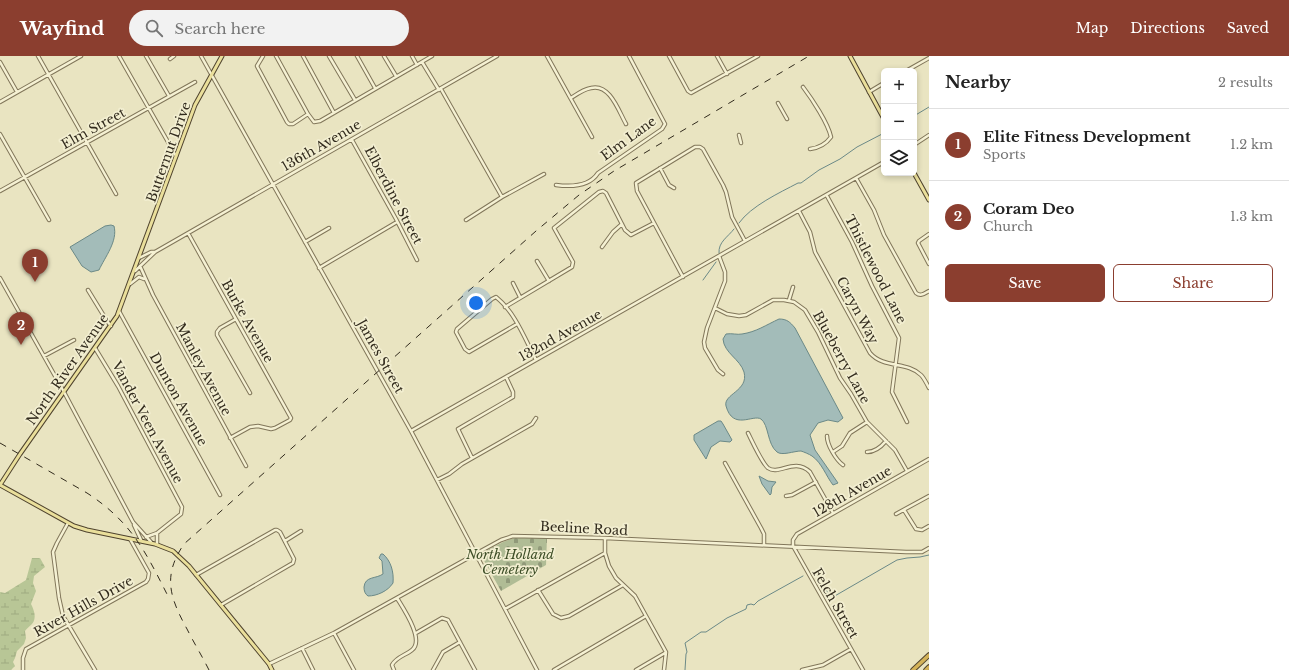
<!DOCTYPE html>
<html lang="en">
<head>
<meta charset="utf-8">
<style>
	:root { --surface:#fff; --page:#f2f2f2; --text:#222; --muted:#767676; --line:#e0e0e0; --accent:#8b3e2f }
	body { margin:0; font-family:"Libre Baskerville",serif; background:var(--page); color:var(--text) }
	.controls { position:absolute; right:12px; top:12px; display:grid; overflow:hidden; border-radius:6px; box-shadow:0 2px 6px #0003 }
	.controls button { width:36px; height:36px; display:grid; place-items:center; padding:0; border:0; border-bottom:1px solid var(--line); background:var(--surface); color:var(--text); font:20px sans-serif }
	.you { position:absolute; left:476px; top:247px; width:14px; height:14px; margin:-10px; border:3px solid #fff; border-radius:50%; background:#1a73e8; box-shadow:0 0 0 6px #1a73e833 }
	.badge { display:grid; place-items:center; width:26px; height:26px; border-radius:50%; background:var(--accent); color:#fff; font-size:13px; font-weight:700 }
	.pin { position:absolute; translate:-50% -33px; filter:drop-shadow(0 1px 2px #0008) }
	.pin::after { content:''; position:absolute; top:21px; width:14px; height:12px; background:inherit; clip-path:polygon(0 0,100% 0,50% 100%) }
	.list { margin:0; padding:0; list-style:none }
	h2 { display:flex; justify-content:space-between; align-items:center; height:52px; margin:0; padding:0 16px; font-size:17px }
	h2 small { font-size:13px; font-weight:400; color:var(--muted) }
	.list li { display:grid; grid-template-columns:26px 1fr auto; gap:12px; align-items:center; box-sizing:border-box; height:72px; padding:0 16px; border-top:1px solid var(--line) }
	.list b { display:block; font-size:15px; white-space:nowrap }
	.list p { margin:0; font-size:13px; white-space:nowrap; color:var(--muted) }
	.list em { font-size:13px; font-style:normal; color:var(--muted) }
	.actions { display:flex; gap:8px; padding:12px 16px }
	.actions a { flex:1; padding:9px 0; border:1px solid var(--accent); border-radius:6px; text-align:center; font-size:14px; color:var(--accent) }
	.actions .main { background:var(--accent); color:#fff }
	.icon { flex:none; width:22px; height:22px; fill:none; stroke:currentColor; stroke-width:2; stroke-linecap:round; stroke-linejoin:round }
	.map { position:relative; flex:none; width:929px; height:614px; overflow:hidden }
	header { display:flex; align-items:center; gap:24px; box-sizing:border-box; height:56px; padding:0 20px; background:var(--accent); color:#fff }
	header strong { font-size:19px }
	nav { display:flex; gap:22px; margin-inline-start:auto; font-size:14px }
	.search { width:280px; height:36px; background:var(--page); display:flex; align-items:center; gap:10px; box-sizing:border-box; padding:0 14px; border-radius:22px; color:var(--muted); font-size:15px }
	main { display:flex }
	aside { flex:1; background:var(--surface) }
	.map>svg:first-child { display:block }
</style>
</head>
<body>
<header>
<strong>Wayfind</strong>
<div class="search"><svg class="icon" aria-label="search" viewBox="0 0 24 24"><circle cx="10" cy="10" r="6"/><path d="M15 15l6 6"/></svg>Search here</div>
<nav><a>Map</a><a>Directions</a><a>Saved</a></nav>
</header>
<main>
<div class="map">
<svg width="929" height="614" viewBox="0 0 929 614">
	<defs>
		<pattern id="wetland-marsh" width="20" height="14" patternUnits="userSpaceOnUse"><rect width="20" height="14" fill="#b8c696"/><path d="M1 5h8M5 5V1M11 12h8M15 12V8" fill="none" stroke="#9faa81"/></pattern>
		<pattern id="cemetery-stones" width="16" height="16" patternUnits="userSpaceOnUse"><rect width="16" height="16" fill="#b0bc95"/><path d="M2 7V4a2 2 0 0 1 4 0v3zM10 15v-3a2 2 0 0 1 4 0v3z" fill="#909979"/></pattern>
	</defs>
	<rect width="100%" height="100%" fill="#e9e4c1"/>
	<path fill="url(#wetland-marsh)" d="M32 502H40L45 511 34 520 33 527 36 535 31 548C34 554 37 562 32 568 30 570 27 572 25 575L26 582 24 588 17 595 15 602 13 606 15 610 11 614H0V536L5 537 26 524Z"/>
	<path fill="url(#cemetery-stones)" d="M516 481 547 482 546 509 501 535 481 499 482 497 503 486Z"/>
	<path fill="#a3bcb9" stroke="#6b8987" d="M111 169 114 170C118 185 105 201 99 214L91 216 82 210 70 191 105 170Z
		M779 263C787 263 790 266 795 272L843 362 838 366 828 364 818 367 810 379 815 394 838 427 833 429C826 420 822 407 812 400 809 398 804 396 801 395 794 395 782 400 777 396 767 388 769 369 761 363 753 358 733 375 726 350 723 338 749 335 744 316 740 303 724 297 723 283L726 278C732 277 737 279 742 278 756 276 766 269 779 263Z
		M718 365H721L723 368 732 384 730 386 720 385 711 391 706 403 694 384V379Z
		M759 420 768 425 776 426 772 431 771 438 770 439 762 428Z
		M381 498H383C391 505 394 516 393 527 388 535 377 540 368 540 365 538 364 535 364 531 365 520 376 523 383 518L382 505 379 502Z"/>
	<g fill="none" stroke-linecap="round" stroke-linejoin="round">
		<path stroke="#6b8987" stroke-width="1" d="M914 60 929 51
			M739 167C751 150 779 137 798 127H801L819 114 840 103 857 91 884 77
			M719 197C718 186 728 181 734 173
			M703 224 716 206
			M813 516 817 517 829 539 833 541 897 504 907 502 920 501 929 499
			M685 614 686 598 687 596 685 587 701 576H706L727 562 746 553 747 549 751 548 754 549 758 545 803 520"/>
		<g stroke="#81765a" stroke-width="4.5">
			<path id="minor" d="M38 0 116 138
				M119 0 176 100
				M146 0 169 40
				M201 0 411 375 537 614
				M263 0 257 10 258 12 287 66 289 68H293L308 58
				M276 0 308 58 314 66 320 65 432 0
				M303 0 334 57
				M329 0 355 44
				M357 0 375 32
				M384 0 396 20
				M412 0 417 9
				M547 0 592 81
				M669 0 688 35 691 37 758 0
				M717 0 727 18
				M170 3 174 0
				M0 6 17 36
				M422 6 439 34
				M906 15 929 2
				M803 31C812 43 828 67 831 81 826 88 818 92 810 93
				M441 33 502 141
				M869 36 884 27
				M571 42C577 38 584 33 591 32 610 27 619 56 626 68
				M0 46 81 0
				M778 47 787 63
				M0 78 49 164
				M739 79 741 87
				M352 84 396 163 417 204
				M914 89 929 79
				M660 112 669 129 674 132
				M856 122 874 154 884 179 916 237C921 241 925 237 929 235
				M556 129C571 131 589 131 598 117L662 73 665 68 629 0
				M0 135 195 26
				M827 140 852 186 872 230 899 282 892 336 907 366
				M799 155 810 176 815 196 870 297C884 313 907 305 921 319 924 322 927 328 929 332
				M466 164 502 141 544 118
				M188 177 291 362 290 364 275 372 271 373 258 370 250 371 230 382
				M929 178 919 185 918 187 929 208
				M305 186 329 172
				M602 191 613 176 622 168
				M719 200 725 216V225L707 272 704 286 705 292 718 314 723 318
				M139 202 151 196H154
				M537 205 549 225
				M140 210 153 239 246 410
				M319 212 397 166
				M135 215 155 196 497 0
				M683 221 637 135 636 127 695 91H700L703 93 723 129 726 136 732 161 745 185
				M0 222 64 336 133 466 151 486
				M513 227 520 241
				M130 228 139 221 144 223
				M88 234 107 265 111 270
				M789 244 793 231
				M505 251 572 211 573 206 554 172 599 136 603 135 606 137 625 174 631 179 654 167
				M715 252 727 258 739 260 746 259 773 244H784L794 246 805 254 818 276 840 322 851 338 867 366 895 394 907 415
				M119 255 220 439
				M236 263 220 272 217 276V279L250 337
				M517 268 469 296 465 293 456 276 457 273 492 243 496 241C515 256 525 283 536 304
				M95 292 118 330 182 451 181 458 157 477 146 481
				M44 300 74 284
				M411 375 884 106
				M748 377C752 385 762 407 768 412 779 420 794 401 810 416L833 457
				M827 380C827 389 836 404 843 409
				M833 396 842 390 850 377 867 366
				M867 396C875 396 881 391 886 385
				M472 402 458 373 513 341V336L506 321
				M725 407 761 472 764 478V489
				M437 424 449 418 462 408 532 368 536 362
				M786 440 792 439 816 426
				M904 454 916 473 922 474 929 470
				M896 458 929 440
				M68 467 57 487 53 496 59 542 63 560 95 614
				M134 469 141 484
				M157 477V488
				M605 482V497L609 510 616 522 635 540 666 596 664 614
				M285 485 301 475
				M793 490V484L797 478 929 403
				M793 490 863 614
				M196 519 275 474H277L280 476 294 503 293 507 221 549
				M538 534 553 558 561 562 569 560 623 529
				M505 553 605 497
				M334 577 354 614
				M416 577 442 562 448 564 475 614
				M302 592 313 614
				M269 608 334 577 479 496 501 484 513 480 605 482 906 496H922L929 492
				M23 614V602L26 593 146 526 148 523 149 517 130 483
				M394 614 392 609C396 601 406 599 412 594 425 584 403 552 397 542
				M433 614 443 596 460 586
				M554 614 646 560
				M636 614 665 597
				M802 614 823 609 851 593"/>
		</g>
		<g stroke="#4f432e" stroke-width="5">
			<path id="major" d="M850 0 884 63
				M914 117 929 144
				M0 429 20 398 117 260 195 49 222 0
				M0 429 74 470 87 474 155 488 173 495 189 510 269 608 272 614"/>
		</g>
		<g stroke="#4f432e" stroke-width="5.5">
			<path id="highway" d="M913 614 929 599
				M926 614 929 611"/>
		</g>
		<use href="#minor" stroke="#f5f1d3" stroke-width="2.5"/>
		<use href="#major" stroke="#eadf9b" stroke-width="3"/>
		<use href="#highway" stroke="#d3b258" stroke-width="3.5"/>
		<path stroke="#322b1d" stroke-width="1" stroke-dasharray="7 7" stroke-linecap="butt" d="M0 387 87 437C133 467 146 497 170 544
			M209 614C202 600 194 587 187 573 170 542 162 520 184 488L536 175 579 139 614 115 809 0"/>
	</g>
	<g text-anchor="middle" stroke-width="3.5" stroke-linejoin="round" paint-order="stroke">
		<g font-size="13" fill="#322b1d" stroke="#f2eed0">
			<text transform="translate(93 72) rotate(-29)" y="5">Elm Street</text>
			<text transform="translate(628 82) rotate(-36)" y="5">Elm Lane</text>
			<text transform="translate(321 89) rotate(-30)" y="5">136th Avenue</text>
			<text transform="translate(168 96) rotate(-70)" y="5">Butternut Drive</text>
			<text transform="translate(394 139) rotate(62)" y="5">Elberdine Street</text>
			<text transform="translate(876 213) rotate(63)" y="5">Thistlewood Lane</text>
			<text transform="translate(858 254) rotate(62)" y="5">Caryn Way</text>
			<text transform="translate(248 265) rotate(61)" y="5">Burke Avenue</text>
			<text transform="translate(560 279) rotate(-29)" y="5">132nd Avenue</text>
			<text transform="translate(381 300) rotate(61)" y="5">James Street</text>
			<text transform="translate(842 301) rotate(61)" y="5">Blueberry Lane</text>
			<text transform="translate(67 313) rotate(-55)" y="5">North River Avenue</text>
			<text transform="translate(204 313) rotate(62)" y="5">Manley Avenue</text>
			<text transform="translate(179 343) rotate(61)" y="5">Dunton Avenue</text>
			<text transform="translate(148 366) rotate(62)" y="5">Vander Veen Avenue</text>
			<text transform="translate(852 435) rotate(-30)" y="5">128th Avenue</text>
			<text transform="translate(584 472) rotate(3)" y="5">Beeline Road</text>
			<text transform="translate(836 547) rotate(60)" y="5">Felch Street</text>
			<text transform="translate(83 550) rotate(-29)" y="5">River Hills Drive</text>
		</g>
		<g font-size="13" font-style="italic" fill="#3c4d26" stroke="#f2eed0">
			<text x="510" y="503">North Holland<tspan x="510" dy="15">Cemetery</tspan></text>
		</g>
	</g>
</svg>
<div class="controls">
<button>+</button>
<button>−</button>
<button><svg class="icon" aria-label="layers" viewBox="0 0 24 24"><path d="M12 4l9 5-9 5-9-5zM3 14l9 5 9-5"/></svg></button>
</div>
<div class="you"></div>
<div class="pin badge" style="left:35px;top:226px">1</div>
<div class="pin badge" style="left:21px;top:289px">2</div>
</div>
<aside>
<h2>Nearby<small>2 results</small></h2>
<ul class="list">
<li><span class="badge">1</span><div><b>Elite Fitness Development</b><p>Sports</p></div><em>1.2 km</em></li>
<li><span class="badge">2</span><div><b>Coram Deo</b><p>Church</p></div><em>1.3 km</em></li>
</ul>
<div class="actions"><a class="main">Save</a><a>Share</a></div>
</aside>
</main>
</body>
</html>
